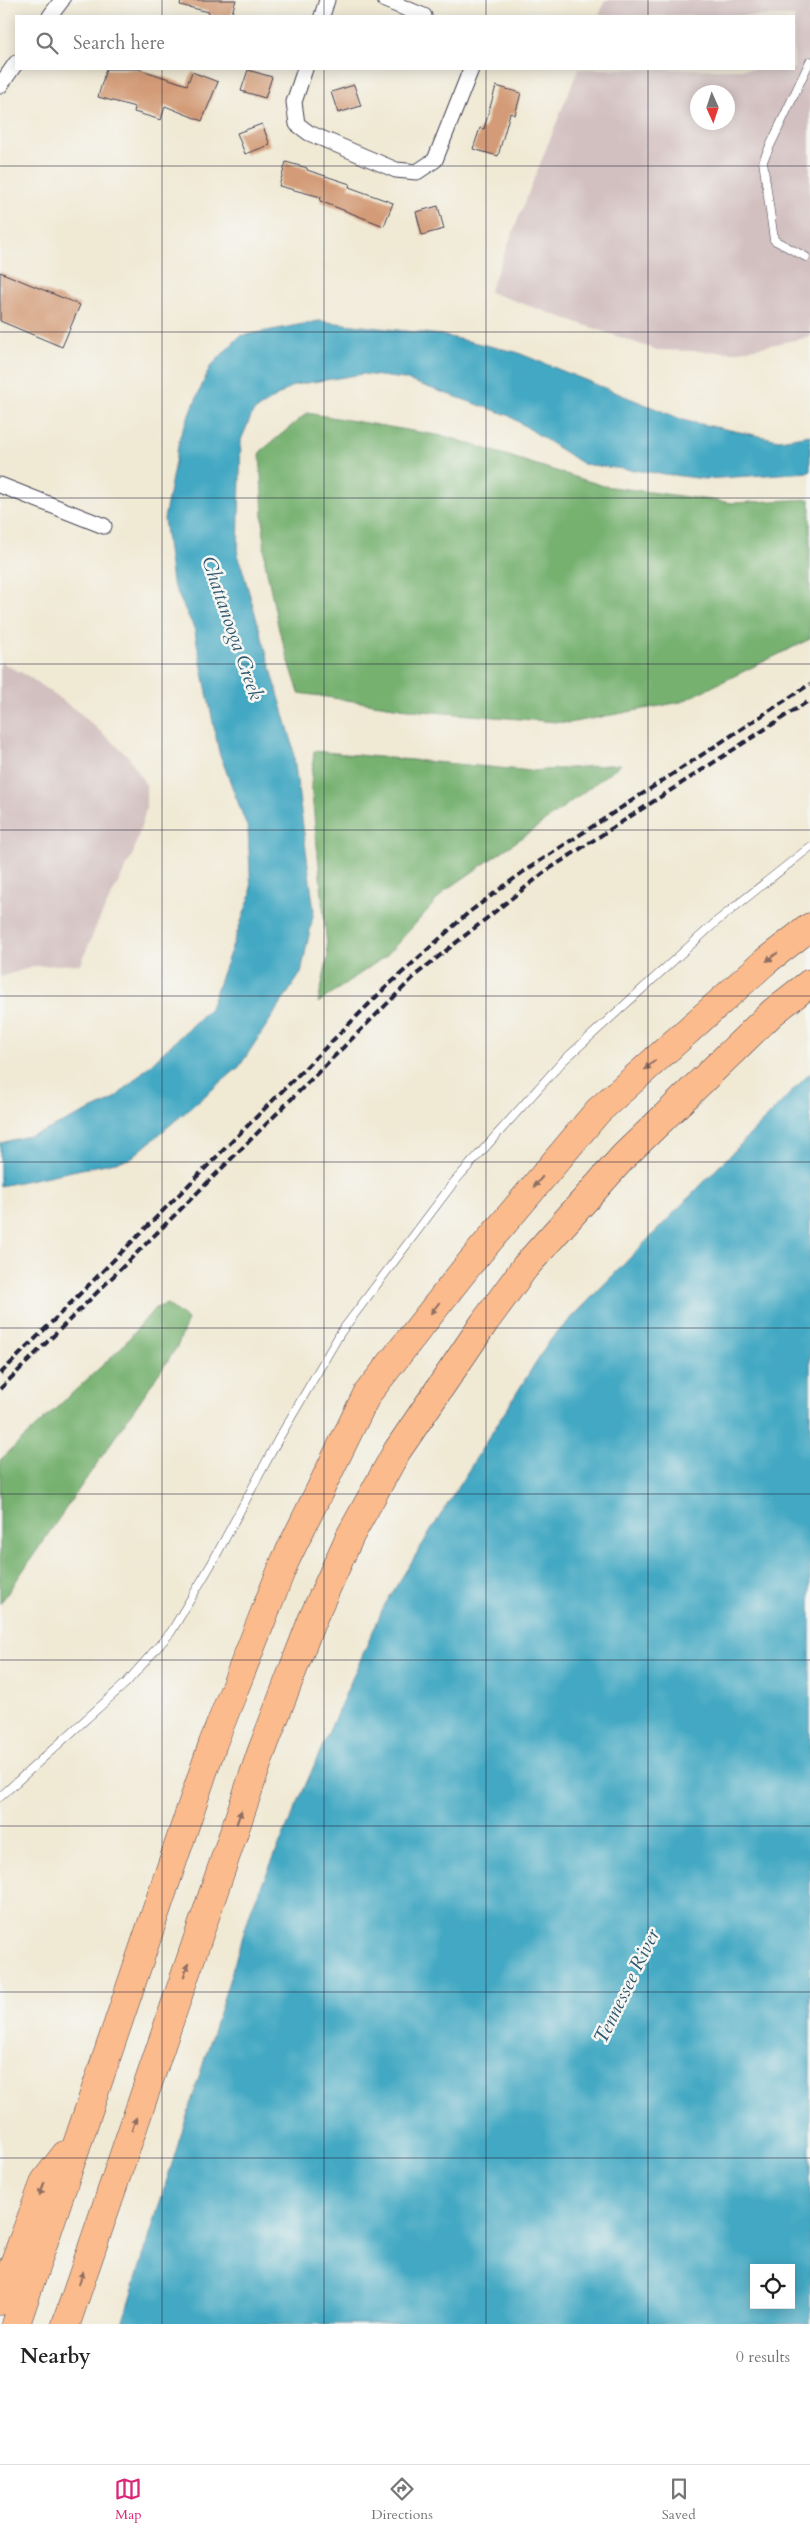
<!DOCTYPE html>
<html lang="en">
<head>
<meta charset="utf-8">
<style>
	:root { --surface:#fff; --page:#f2f2f2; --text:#222; --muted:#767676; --line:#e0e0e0; --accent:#db2777 }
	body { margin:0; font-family:Cardo,serif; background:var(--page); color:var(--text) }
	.controls { position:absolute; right:15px; bottom:15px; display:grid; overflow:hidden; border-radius:0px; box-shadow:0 2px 12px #0003 }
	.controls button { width:45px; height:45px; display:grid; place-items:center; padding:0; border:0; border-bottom:1px solid var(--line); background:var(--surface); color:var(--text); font:25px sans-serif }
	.compass { position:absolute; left:690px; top:85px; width:45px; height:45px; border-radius:50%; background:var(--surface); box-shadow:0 2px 12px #0003; rotate:177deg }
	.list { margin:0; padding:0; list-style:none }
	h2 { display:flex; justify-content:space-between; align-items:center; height:65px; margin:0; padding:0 20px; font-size:21px }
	h2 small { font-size:16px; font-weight:400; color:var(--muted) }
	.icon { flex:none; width:28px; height:28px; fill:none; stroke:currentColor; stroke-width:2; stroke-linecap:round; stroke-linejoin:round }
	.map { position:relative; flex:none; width:810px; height:2324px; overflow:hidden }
	.search { position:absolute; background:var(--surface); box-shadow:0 2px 12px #0003; left:15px; right:15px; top:15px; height:55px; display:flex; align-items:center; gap:12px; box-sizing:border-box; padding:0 18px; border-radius:0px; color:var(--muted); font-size:19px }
	.sheet { height:140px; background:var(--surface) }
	nav { display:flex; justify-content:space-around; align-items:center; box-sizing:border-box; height:70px; border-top:1px solid var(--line); background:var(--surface); font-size:14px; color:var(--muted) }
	nav a { display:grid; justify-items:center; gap:2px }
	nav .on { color:var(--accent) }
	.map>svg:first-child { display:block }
</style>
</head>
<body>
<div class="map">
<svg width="810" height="2324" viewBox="0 0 810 2324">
	<rect width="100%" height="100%" fill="#f6f6f2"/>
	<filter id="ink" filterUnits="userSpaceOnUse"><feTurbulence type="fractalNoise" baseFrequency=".02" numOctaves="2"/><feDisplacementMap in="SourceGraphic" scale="10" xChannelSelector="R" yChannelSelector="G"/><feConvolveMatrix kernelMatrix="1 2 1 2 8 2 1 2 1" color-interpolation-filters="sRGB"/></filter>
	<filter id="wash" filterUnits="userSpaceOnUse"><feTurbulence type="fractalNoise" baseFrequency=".0096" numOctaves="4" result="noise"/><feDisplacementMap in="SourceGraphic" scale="20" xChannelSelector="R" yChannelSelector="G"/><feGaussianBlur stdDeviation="1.12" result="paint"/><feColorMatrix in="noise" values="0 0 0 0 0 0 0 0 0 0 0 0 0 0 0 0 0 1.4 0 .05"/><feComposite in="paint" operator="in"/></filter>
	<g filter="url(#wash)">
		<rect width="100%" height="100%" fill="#f0e9d4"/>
		<path fill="#d2bfbf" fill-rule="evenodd" d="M605 0H810V337L735 352 657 350 489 292 578 69H794V16H599ZM698 92H728V122H698Z
			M0 662 28 676 81 714 129 757 146 785V809L133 854 97 924 81 964 35 966 0 977Z"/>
		<path fill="#76b170" stroke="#4c6a56" d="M307 413 448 437 604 486 733 503 810 499V639L681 702 569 723 421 711 299 693 279 630 265 562 260 452Z
			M314 751 532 771 621 764 533 830 445 891 387 955 318 1003 328 956 311 785Z
			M167 1304 188 1320 177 1347 0 1604V1460L120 1349 155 1308Z"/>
		<path fill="#43a8c3" stroke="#32657f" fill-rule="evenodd" d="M319 321 441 335 516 352 686 421 779 440 810 435V472L705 479 583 464 508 415 404 379 363 374 294 385 253 412 241 440 238 554 292 742 314 911 301 973 239 1067 130 1159 0 1186V1143L40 1133 113 1100 210 1008 251 894 248 829 219 752 194 628 172 582 164 519 180 436 210 367 240 336Z
			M810 1073V2324H122L252 1907 384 1606 549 1341ZM754 2268H791V2305H754Z"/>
		<g id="blocks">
			<path fill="#d39b77" d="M181 0H236L231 16H208L209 12 180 5Z
				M106 69H139L187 85 192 72 218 82 202 121 165 106 161 120 134 112 135 107 98 97Z
				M248 70 272 77 265 98 241 91Z
				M354 85 361 106 338 113 331 92Z
				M496 86 521 93 515 115 510 113 498 156 473 149 480 128 484 129Z
				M262 124 270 145 245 154 237 133Z
				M286 162 307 168V170L350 184 349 187 393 203 384 226 320 201 321 197 279 186Z
				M438 206 444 229 422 235 416 212Z
				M0 272 80 305 62 347 0 321Z"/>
		</g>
	</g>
	<g filter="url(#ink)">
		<use href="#blocks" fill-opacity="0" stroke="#414052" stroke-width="1"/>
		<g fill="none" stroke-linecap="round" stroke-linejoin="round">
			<g stroke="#414052" stroke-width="9">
				<path id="service" d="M806 257 774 240 763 161 810 61
					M0 1797 126 1683 171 1632 212 1563 279 1438 341 1332 454 1182 563 1061 717 921 810 847"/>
			</g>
			<g stroke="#414052" stroke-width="17">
				<path id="minor" d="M385 0 424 16
					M50 16 62 0
					M322 16 327 0
					M305 69 294 102 297 124 309 133 396 170 417 172 435 160 471 69
					M0 86 16 63
					M0 485 104 526"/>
			</g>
			<g stroke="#414052" stroke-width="29">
				<path id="motorway" d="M0 2301 45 2181 65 2155
					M16 2324 213 1743 285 1561 367 1394 466 1268 598 1111 766 961 810 927
					M66 2324 261 1753 312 1620 350 1536 397 1451 484 1323 525 1267 624 1156 773 1012 810 983"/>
			</g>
			<use href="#service" stroke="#fff" stroke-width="8"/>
			<use href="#minor" stroke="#fff" stroke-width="15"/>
			<use href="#motorway" stroke="#fbbb8c" stroke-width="28"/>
			<path stroke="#22223b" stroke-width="4" stroke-dasharray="8 4" stroke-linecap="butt" d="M0 1374 383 990 468 913 523 872 810 684
				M0 1389 418 973 546 871 810 700"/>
		</g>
		<defs><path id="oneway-solid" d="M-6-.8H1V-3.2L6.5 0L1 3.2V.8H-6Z" transform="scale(1.25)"/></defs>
		<g fill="#8e6e64">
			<use href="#oneway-solid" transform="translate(772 957) rotate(142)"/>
			<use href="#oneway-solid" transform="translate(650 1065) rotate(138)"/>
			<use href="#oneway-solid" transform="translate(538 1182) rotate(130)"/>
			<use href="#oneway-solid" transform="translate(435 1308) rotate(128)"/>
			<use href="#oneway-solid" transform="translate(239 1817) rotate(-71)"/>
			<use href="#oneway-solid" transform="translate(186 1970) rotate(-71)"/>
			<use href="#oneway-solid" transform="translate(134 2124) rotate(-71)"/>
			<use href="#oneway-solid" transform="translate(42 2189) rotate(111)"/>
			<use href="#oneway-solid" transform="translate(81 2278) rotate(-71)"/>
		</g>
	</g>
	<path fill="none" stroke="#22223b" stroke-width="1" stroke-opacity="0.55" d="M162 0V16M324 0V16M486 0V16M648 0V16M162 69V2324M324 69V2324M486 69V2324M648 69V2324M0 166H810M0 332H810M0 498H810M0 664H810M0 830H810M0 996H810M0 1162H810M0 1328H810M0 1494H810M0 1660H810M0 1826H810M0 1992H810M0 2158H810"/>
	<g text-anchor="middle" stroke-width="5" stroke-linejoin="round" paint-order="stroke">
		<g font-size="20" font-style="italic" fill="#2f5871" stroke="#f6f6f2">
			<text transform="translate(233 628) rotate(71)" y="7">Chattanooga Creek</text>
			<text transform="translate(626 1986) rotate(-64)" y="7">Tennessee River</text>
		</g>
	</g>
</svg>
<div class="controls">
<button><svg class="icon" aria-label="locate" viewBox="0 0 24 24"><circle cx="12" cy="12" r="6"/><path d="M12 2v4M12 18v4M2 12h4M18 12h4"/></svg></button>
</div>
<svg class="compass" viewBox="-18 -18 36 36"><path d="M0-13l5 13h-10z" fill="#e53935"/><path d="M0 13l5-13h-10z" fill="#767676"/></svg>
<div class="search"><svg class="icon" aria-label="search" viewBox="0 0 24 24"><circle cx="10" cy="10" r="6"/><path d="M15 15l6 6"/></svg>Search here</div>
</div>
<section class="sheet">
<h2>Nearby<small>0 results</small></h2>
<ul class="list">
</ul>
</section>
<nav>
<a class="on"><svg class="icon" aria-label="map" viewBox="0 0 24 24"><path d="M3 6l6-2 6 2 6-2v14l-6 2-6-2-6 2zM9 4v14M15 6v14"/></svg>Map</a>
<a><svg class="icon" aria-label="directions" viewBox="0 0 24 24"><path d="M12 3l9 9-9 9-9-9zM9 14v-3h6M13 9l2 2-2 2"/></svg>Directions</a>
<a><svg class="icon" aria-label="saved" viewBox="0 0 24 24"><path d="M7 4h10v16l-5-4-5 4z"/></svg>Saved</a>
</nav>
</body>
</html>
